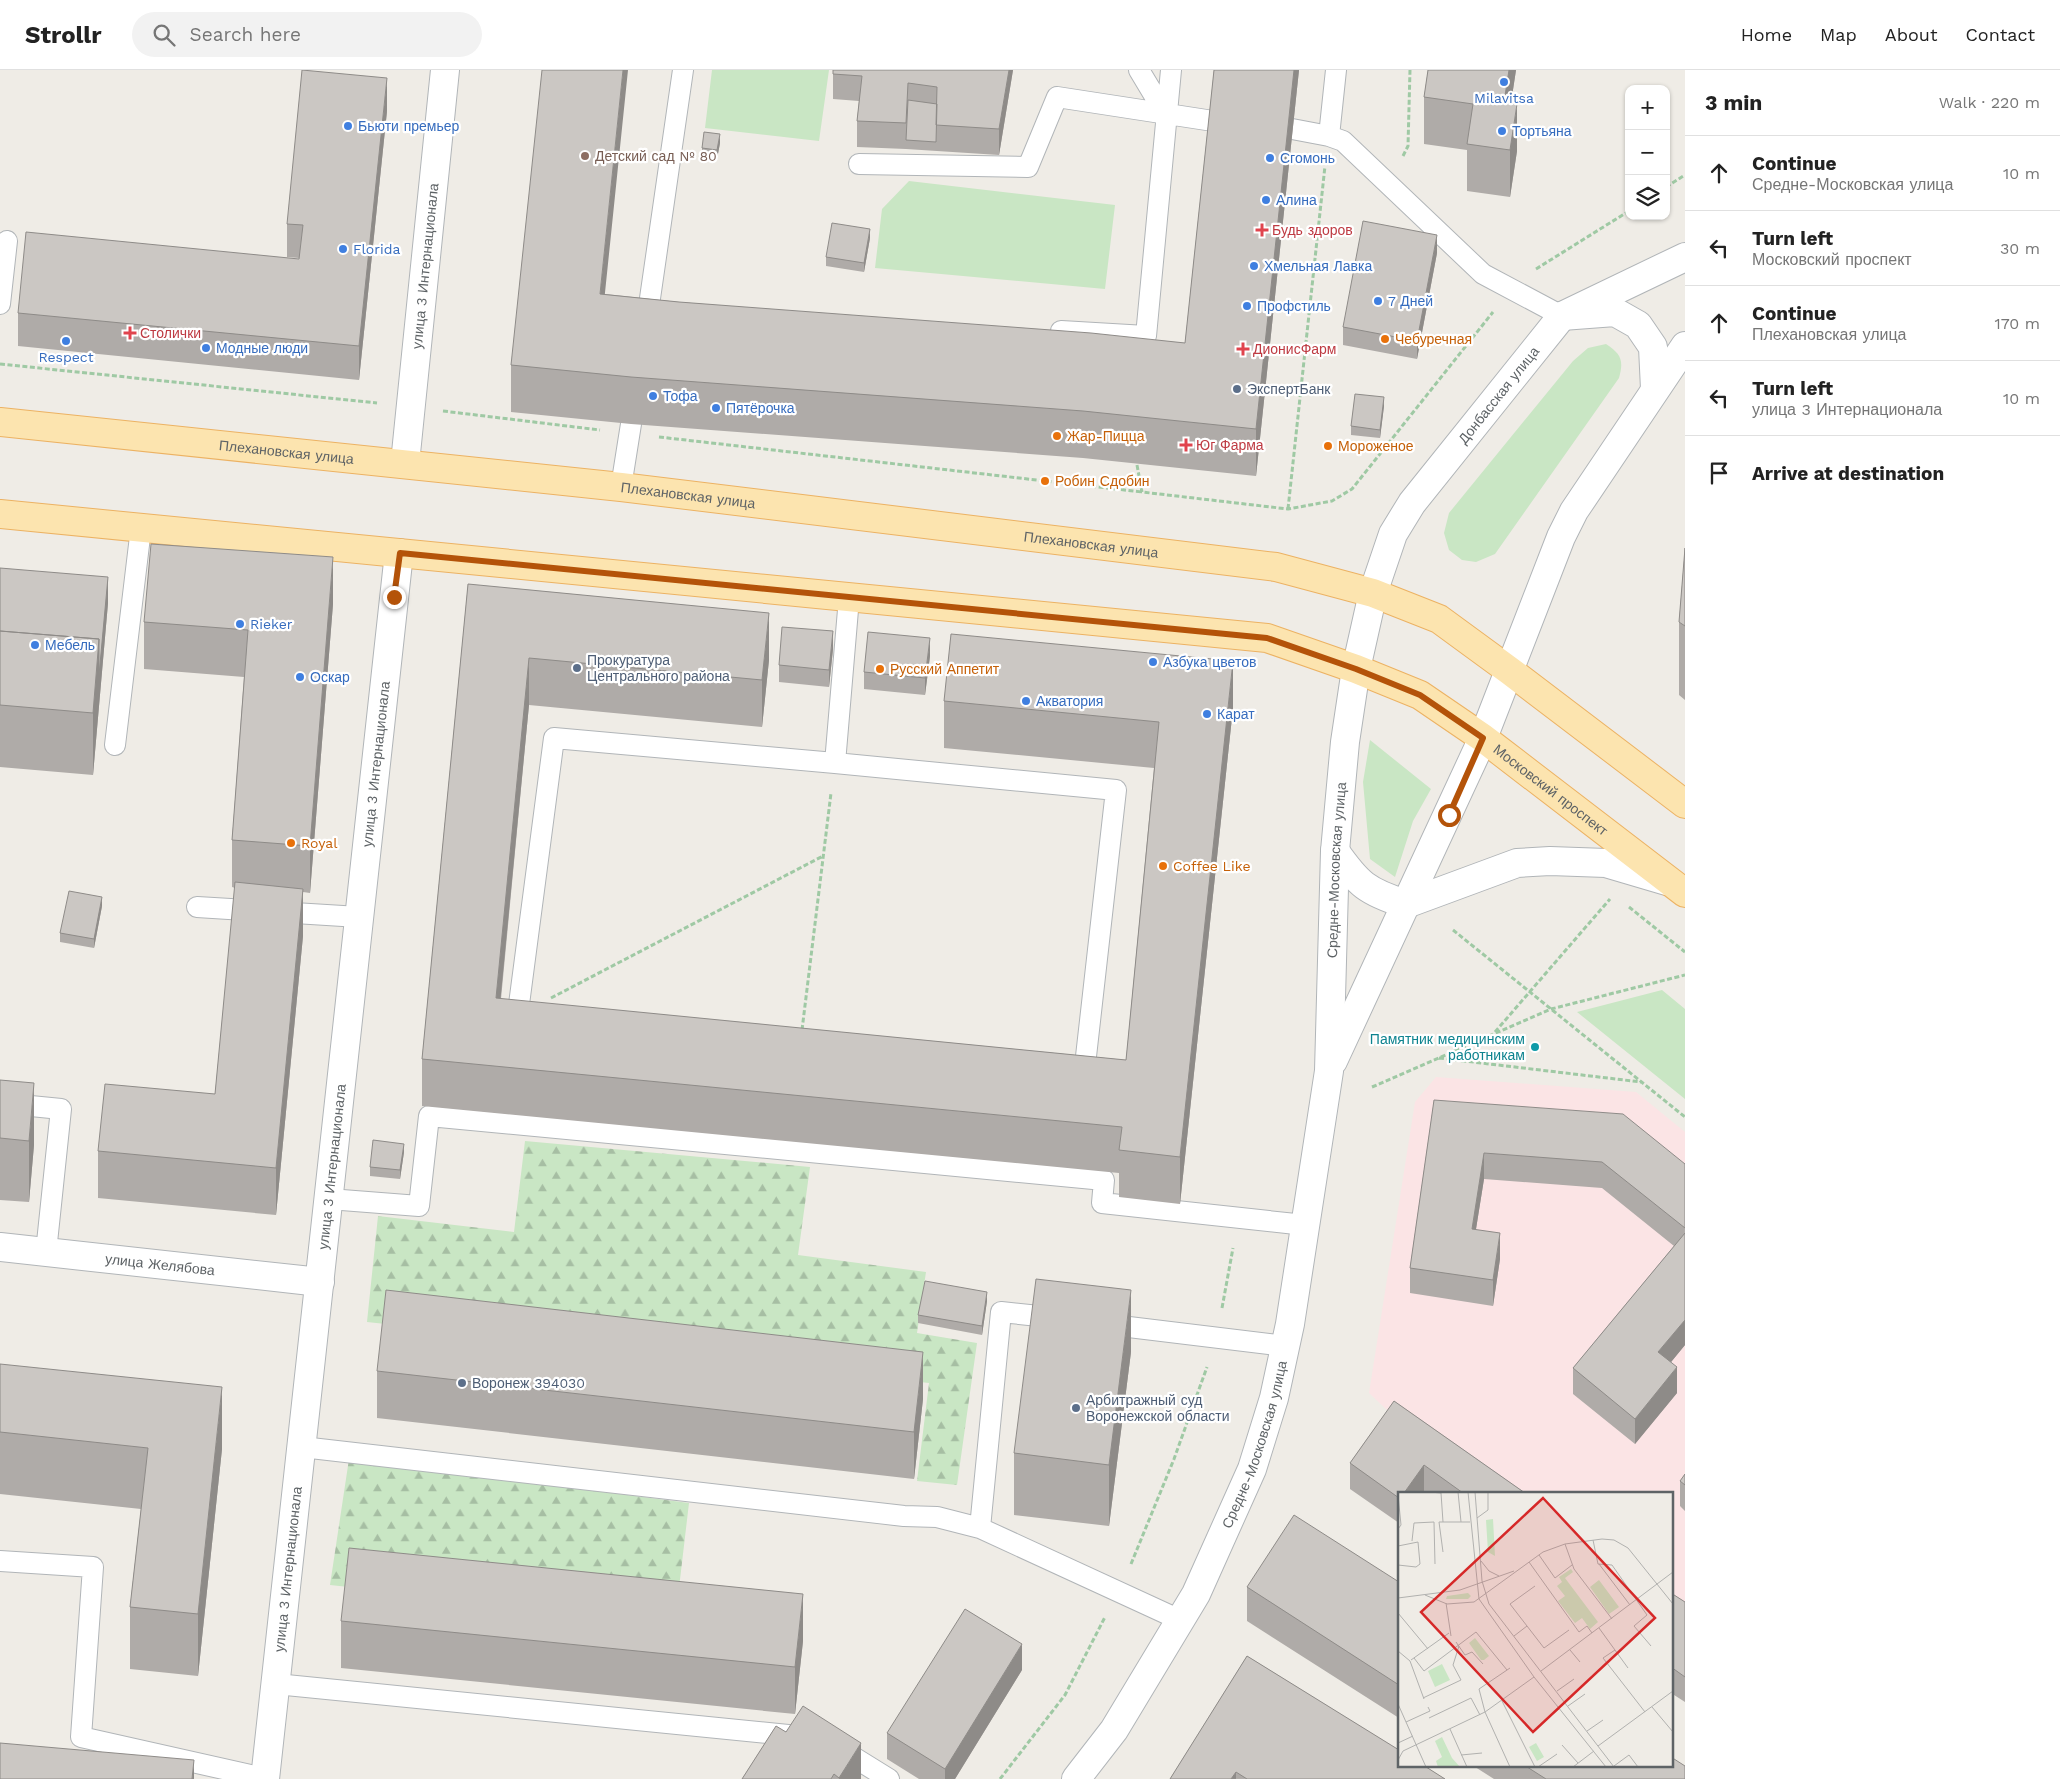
<!DOCTYPE html>
<html lang="en">
<head>
<meta charset="utf-8">
<style>
	:root { --surface:#fff; --page:#f2f2f2; --text:#222; --muted:#767676; --line:#e0e0e0 }
	body { margin:0; font-family:"Work Sans",sans-serif; background:var(--page); color:var(--text) }
	.controls { position:absolute; right:15px; top:15px; display:grid; overflow:hidden; border-radius:10px; box-shadow:0 1px 4px #0004 }
	.controls button { width:45px; height:45px; display:grid; place-items:center; padding:0; border:0; border-bottom:1px solid var(--line); background:var(--surface); color:var(--text); font:25px sans-serif }
	.stop { position:absolute; width:15px; height:15px; margin:-11px; border:4px solid #b45309; border-radius:50%; background:#fff }
	.stop.end { background:#b45309; border-color:#fff; box-shadow:0 1px 5px #0008 }
	.list { margin:0; padding:0; list-style:none }
	h2 { display:flex; justify-content:space-between; align-items:center; height:65px; margin:0; padding:0 20px; font-size:21px }
	h2 small { font-size:16px; font-weight:400; color:var(--muted) }
	.list li { display:grid; grid-template-columns:32px 1fr auto; gap:15px; align-items:center; box-sizing:border-box; height:75px; padding:0 20px; border-top:1px solid var(--line) }
	.list b { display:block; font-size:19px; white-space:nowrap }
	.list p { margin:0; font-size:16px; white-space:nowrap; color:var(--muted) }
	.list em { font-size:16px; font-style:normal; color:var(--muted) }
	.icon { flex:none; width:28px; height:28px; fill:none; stroke:currentColor; stroke-width:2; stroke-linecap:round; stroke-linejoin:round }
	.map { position:relative; flex:none; width:1685px; height:1709px; overflow:hidden }
	header { display:flex; align-items:center; gap:30px; box-sizing:border-box; height:70px; padding:0 25px; background:var(--surface); border-bottom:1px solid var(--line) }
	header strong { font-size:24px }
	nav { display:flex; gap:28px; margin-inline-start:auto; font-size:18px }
	.search { width:350px; height:45px; background:var(--page); display:flex; align-items:center; gap:12px; box-sizing:border-box; padding:0 18px; border-radius:28px; color:var(--muted); font-size:19px }
	main { display:flex }
	aside { flex:1; background:var(--surface) }
	.map>svg:first-child { display:block }
</style>
</head>
<body>
<header>
<strong>Strollr</strong>
<div class="search"><svg class="icon" aria-label="search" viewBox="0 0 24 24"><circle cx="10" cy="10" r="6"/><path d="M15 15l6 6"/></svg>Search here</div>
<nav><a>Home</a><a>Map</a><a>About</a><a>Contact</a></nav>
</header>
<main>
<div class="map">
<svg width="1685" height="1709" viewBox="0 0 1685 1709">
	<defs>
		<pattern id="forest-firs" width="22" height="20" patternUnits="userSpaceOnUse" patternTransform="scale(1.25)"><rect width="22" height="20" fill="#c9e6c4"/><path d="M5 1l3.5 6h-7zM16 11l3.5 6h-7z" fill="#a6bea3"/></pattern>
	</defs>
	<rect width="100%" height="100%" fill="#efece6"/>
	<path fill="#fbe4e5" d="M1436 1007 1636 1022 1685 1062V1555L1671 1545V1423H1502L1386 1339 1369 1323 1415 1032Z"/>
	<path fill="#c9e6c4" d="M712 0H829L819 71 705 58Z
		M909 111 1115 135 1105 219 875 198 882 139Z
		M1606 274C1621 284 1624 290 1619 308L1495 484 1476 492 1462 490 1449 480 1444 463 1449 443 1573 291 1588 278Z
		M1370 670 1431 719 1413 751 1395 807 1370 789 1363 712Z
		M1662 920 1685 939V1029L1577 942Z"/>
	<path fill="url(#forest-firs)" d="M525 1071 810 1097 798 1185 926 1202 917 1263 977 1273 957 1415 917 1411 929 1313 367 1252 378 1146 514 1162Z
		M349 1389 689 1433 675 1552 330 1515Z"/>
	<g fill="none" stroke-linecap="round" stroke-linejoin="round">
		<g stroke="#b1b5b8" stroke-width="22">
			<path id="service" d="M1139 0 1166 45
				M1292 59 1329 66 1343 71 1483 204 1562 246
				M1329 66 1336 0
				M859 94 1028 97 1057 27 1213 51
				M0 234 7 171
				M646 256 683 0
				M1061 261 1146 266 1171 0
				M621 417 631 354
				M115 675 141 458
				M835 693 1116 720 1083 1013
				M197 837 359 847
				M516 957 554 668 835 693 849 528
				M0 1033 61 1039 46 1182
				M329 1129 419 1136 429 1046 1104 1110 1102 1133 1305 1155
				M1104 1254 1285 1276
				M302 1377 904 1446 937 1447 980 1458 1180 1550
				M980 1458 1001 1242 1058 1248
				M0 1491 93 1497 81 1667 268 1709
				M276 1614 798 1666
				M839 1678 889 1709"/>
		</g>
		<g stroke="#b1b5b8" stroke-width="30">
			<g id="minor">
				<path d="M1562 246 1615 242 1638 255 1653 277 1655 319"/>
				<path id="s1" d="M405 393 445 0"/>
				<path d="M1335 781C1358 814 1367 822 1406 834"/>
				<path id="s2" d="M0 1177 320 1212"/>
				<path id="s3" d="M265 1709 399 483"/>
			</g>
		</g>
		<g stroke="#b1b5b8" stroke-width="30">
			<g id="tertiary">
				<path d="M1406 834 1517 793 1550 791 1606 793 1667 811"/>
				<path d="M1333 991 1483 668 1561 467 1574 441 1685 276"/>
				<path id="s4" d="M1076 1709 1114 1660 1196 1524 1252 1399 1274 1328 1290 1254 1329 1001 1335 781 1345 672 1356 599 1373 523 1393 464 1412 433 1562 246 1685 187"/>
			</g>
		</g>
		<g stroke="#ecb263" stroke-width="30">
			<g id="primary">
				<path id="s5" d="M0 352 621 417 1276 497 1373 523 1439 549 1510 601 1685 734"/>
				<path id="s6" d="M0 444 1267 568 1356 599 1420 625 1483 668 1685 823"/>
			</g>
		</g>
		<path stroke="#9fc9a4" stroke-width="3" stroke-dasharray="5 2.5" stroke-linecap="butt" d="M1403 86 1408 76 1410 0
			M1666 117 1685 105
			M1536 199 1629 141
			M0 294 377 333
			M443 341 600 360
			M659 367 1142 422
			M1137 395 1142 422 1288 439 1332 431 1352 419 1493 242
			M1288 439 1325 96
			M1629 837 1685 882
			M1453 860 1685 1047
			M551 928 823 786
			M802 960 831 723
			M1495 962 1610 829
			M1439 988 1641 1012
			M1372 1017 1551 939 1685 905
			M1222 1238 1233 1178
			M1131 1494 1174 1389 1207 1297
			M1000 1709 1065 1625 1105 1547"/>
		<use href="#service" stroke="#fff" stroke-width="20"/>
		<use href="#minor" stroke="#fff" stroke-width="28"/>
		<use href="#tertiary" stroke="#fff" stroke-width="28"/>
		<use href="#primary" stroke="#fce4af" stroke-width="28"/>
	</g>
	<path fill="#afaba8" d="M1013 0 999 85 906 79 857 77V51L859 31 833 29V4Z
		M1214 0H1299L1256 406 1083 388 631 354 511 342V295L605 224 679 232 1185 273Z
		M1428 0H1516L1511 33 1517 81 1510 127 1467 121V80L1424 74V27Z
		M387 41 359 310 18 276V243L299 189V188L287 187V154Z
		M720 73 717 89 702 86V78Z
		M870 168 864 202 826 196V187Z
		M1437 183 1417 289 1343 275V257Z
		M1384 336 1380 368 1351 365V356Z
		M1685 478V630L1679 625V552Z
		M0 498 108 533 93 705 0 697Z
		M468 514 769 590 762 657 529 635 501 929 1126 990 1154 698 944 678V631L1233 638 1180 1134 1119 1127V1103L422 1036V989Z
		M333 534 310 823 303 822V866L276 1145 98 1128V1081L215 1024 235 818 232 817V770L244 607 144 599V552Z
		M833 579 829 617 779 612V595Z
		M930 586 925 625 864 619V602Z
		M102 836 94 878 60 872V863Z
		M0 1010 34 1075 29 1132 0 1130Z
		M1434 1030 1685 1094V1275L1671 1292 1677 1323 1635 1374 1573 1324V1298L1674 1176 1602 1118 1484 1109 1476 1159 1500 1189 1493 1236 1410 1223V1198Z
		M404 1082 400 1109 370 1106V1097Z
		M987 1231 982 1265 918 1253V1245Z
		M1131 1282 1109 1456 1014 1445V1383Z
		M0 1294 222 1379 198 1606 130 1599V1537L141 1439 0 1424Z
		M377 1301 923 1329 914 1409 377 1348Z
		M1394 1331 1525 1423H1426L1424 1421 1399 1423V1453L1350 1419V1393Z
		M1685 1404V1441L1680 1436V1411Z
		M1399 1512V1648L1247 1551V1517Z
		M1671 1523 1685 1532V1632L1671 1623Z
		M341 1551 803 1571 795 1644 341 1598Z
		M1247 1586 1445 1709H1170Z
		M1022 1600 955 1709H919L887 1689V1663Z
		M776 1656 861 1709H742Z
		M1472 1695H1671L1685 1709H1494Z"/>
	<path fill="#8e8b88" d="M623 0H628L600 271V224Z
		M1009 0H1013L999 85V59Z
		M1294 0H1299L1256 406V359Z
		M1509 0H1516L1504 79V32Z
		M387 8V41L359 310V276Z
		M1517 34V81L1510 127V80Z
		M720 64V73L717 89V80Z
		M870 159V168L864 202V193Z
		M1437 165V183L1417 289V271Z
		M1384 327V336L1380 368V360Z
		M333 487V534L310 823V776Z
		M108 507V533L93 705V643L99 569Z
		M769 543V590L762 657V610Z
		M833 561V579L829 617V600Z
		M930 568V586L925 625V608Z
		M529 588V635L496 975V928Z
		M1233 591V638L1180 1134V1087Z
		M303 819V866L276 1145V1098Z
		M102 827V836L94 878V869Z
		M34 1013V1075L29 1132V1071Z
		M404 1074V1082L400 1109V1100Z
		M1484 1083V1109L1472 1184V1159Z
		M1500 1163V1189L1493 1236V1210Z
		M1131 1220V1282L1109 1456V1395Z
		M987 1222V1231L982 1265V1256Z
		M1685 1250V1275L1658 1308V1282Z
		M923 1282V1329L914 1409V1362Z
		M1677 1297V1323L1635 1374V1349Z
		M222 1317V1379L198 1606V1544Z
		M1424 1395V1421L1422 1423H1404Z
		M803 1524V1571L795 1644V1597Z
		M1022 1574V1600L955 1709H945V1699Z
		M861 1673V1709H839V1708Z
		M194 1690V1709H192Z
		M1236 1702V1709H1231Z"/>
	<path fill="#cbc7c3" stroke="#8e8b88" d="M302 0 387 8 359 276 18 243 26 162 299 189 303 155 287 154Z
		M542 0H623L600 224 679 232 1091 263 1185 273 1214 0H1294L1256 359 1083 341 631 307 511 295Z
		M833 0H1009L999 59 936 55 937 17 908 13 906 53 857 51 862 6 833 4Z
		M1428 0H1509L1504 32 1517 34 1510 80 1467 74 1473 34 1424 27Z
		M908 30 937 34 936 72 906 70Z
		M704 62 720 64 717 80 702 78Z
		M1363 151 1437 165 1417 271 1343 257Z
		M832 153 870 159 864 193 826 187Z
		M1355 324 1384 327 1380 360 1351 356Z
		M151 474 333 487 310 776 232 770 248 560 144 552Z
		M1685 478V556L1679 552Z
		M0 498 108 507 99 605V569L0 561Z
		M468 514 769 543 762 610 529 588 496 928 1126 990 1159 652 944 631 951 564 1233 591 1180 1087 1119 1080 1122 1057 422 989Z
		M782 557 833 561 829 600 779 595Z
		M0 561 99 569 93 643 0 635Z
		M868 562 930 568 925 608 864 602Z
		M235 812 303 819 276 1098 98 1081 105 1014 215 1024Z
		M69 821 102 827 94 869 60 863Z
		M0 1010 34 1013 29 1071 0 1068Z
		M1434 1030 1623 1044 1685 1094V1158L1602 1092 1484 1083 1472 1159 1500 1163 1493 1210 1410 1198Z
		M373 1070 404 1074 400 1100 370 1097Z
		M1685 1163V1250L1658 1282 1677 1297 1635 1349 1573 1298Z
		M1036 1209 1131 1220 1109 1395 1014 1383Z
		M925 1211 987 1222 982 1256 918 1245Z
		M386 1220 923 1282 914 1362 377 1301Z
		M0 1294 222 1317 198 1544 130 1537 148 1378 0 1362Z
		M1394 1331 1525 1423H1463L1424 1395 1404 1423H1399V1428L1350 1393Z
		M1685 1404V1415L1680 1411Z
		M1294 1445 1399 1512V1615L1247 1517Z
		M349 1478 803 1524 795 1597 341 1551Z
		M1671 1523 1685 1532V1607L1671 1597Z
		M965 1539 1022 1574 945 1699 887 1663Z
		M1247 1586 1399 1680V1695H1423L1445 1709H1247L1236 1702 1231 1709H1170Z
		M803 1636 861 1673 839 1708 834 1704 831 1709H742L776 1656 786 1662Z
		M0 1673 194 1690 192 1709H0Z
		M1671 1687 1685 1696V1709H1546L1524 1695H1671Z"/>
	<g fill="none" stroke-linecap="round" stroke-linejoin="round">
		<path stroke="#b45309" stroke-width="6" d="M394 527 400 483 1267 568 1356 599 1420 625 1483 668 1449 745"/>
	</g>
	<g fill="#3f7fe0" stroke="#fff" stroke-width="2">
		<circle cx="1504" cy="12" r="5"/>
		<circle cx="348" cy="56" r="5"/>
		<circle cx="1502" cy="61" r="5"/>
		<circle cx="1270" cy="88" r="5"/>
		<circle cx="1266" cy="130" r="5"/>
		<circle cx="343" cy="179" r="5"/>
		<circle cx="1254" cy="196" r="5"/>
		<circle cx="1378" cy="231" r="5"/>
		<circle cx="1247" cy="236" r="5"/>
		<circle cx="66" cy="271" r="5"/>
		<circle cx="206" cy="278" r="5"/>
		<circle cx="653" cy="326" r="5"/>
		<circle cx="716" cy="338" r="5"/>
		<circle cx="240" cy="554" r="5"/>
		<circle cx="35" cy="575" r="5"/>
		<circle cx="1153" cy="592" r="5"/>
		<circle cx="300" cy="607" r="5"/>
		<circle cx="1026" cy="631" r="5"/>
		<circle cx="1207" cy="644" r="5"/>
	</g>
	<circle fill="#8d6e63" stroke="#fff" stroke-width="2" cx="585" cy="86" r="5"/>
	<g fill="#e0444e" stroke="#fff" stroke-width="2">
		<path d="M1259.5 152.5h5v5h5v5h-5v5h-5v-5h-5v-5h5z"/>
		<path d="M127.5 255.5h5v5h5v5h-5v5h-5v-5h-5v-5h5z"/>
		<path d="M1240.5 271.5h5v5h5v5h-5v5h-5v-5h-5v-5h5z"/>
		<path d="M1183.5 367.5h5v5h5v5h-5v5h-5v-5h-5v-5h5z"/>
	</g>
	<g fill="#e8710a" stroke="#fff" stroke-width="2">
		<circle cx="1385" cy="269" r="5"/>
		<circle cx="1057" cy="366" r="5"/>
		<circle cx="1328" cy="376" r="5"/>
		<circle cx="1045" cy="411" r="5"/>
		<circle cx="880" cy="599" r="5"/>
		<circle cx="291" cy="773" r="5"/>
		<circle cx="1163" cy="796" r="5"/>
	</g>
	<g fill="#5c6f8a" stroke="#fff" stroke-width="2">
		<circle cx="1237" cy="319" r="5"/>
		<circle cx="577" cy="598" r="5"/>
		<circle cx="462" cy="1313" r="5"/>
		<circle cx="1076" cy="1338" r="5"/>
	</g>
	<circle fill="#0f9aa8" stroke="#fff" stroke-width="2" cx="1535" cy="977" r="5"/>
	<g text-anchor="middle" stroke-width="4.5" stroke-linejoin="round" paint-order="stroke">
		<g font-size="14" fill="#366cbe" stroke="#fff" text-anchor="start">
			<text x="1504" y="33" text-anchor="middle">Milavitsa</text>
			<text x="358" y="61">Бьюти премьер</text>
			<text x="1512" y="66">Тортьяна</text>
			<text x="1280" y="93">Сгомонь</text>
			<text x="1276" y="135">Алина</text>
			<text x="353" y="184">Florida</text>
			<text x="1264" y="201">Хмельная Лавка</text>
			<text x="1388" y="236">7 Дней</text>
			<text x="1257" y="241">Профстиль</text>
			<text x="216" y="283">Модные люди</text>
			<text x="66" y="292" text-anchor="middle">Respect</text>
			<text x="663" y="331">Тофа</text>
			<text x="726" y="343">Пятёрочка</text>
			<text x="250" y="559">Rieker</text>
			<text x="45" y="580">Мебель</text>
			<text x="1163" y="597">Азбука цветов</text>
			<text x="310" y="612">Оскар</text>
			<text x="1036" y="636">Акватория</text>
			<text x="1217" y="649">Карат</text>
		</g>
		<g font-size="14" fill="#785e54" stroke="#fff" text-anchor="start">
			<text x="595" y="91">Детский сад № 80</text>
		</g>
		<g font-size="14" fill="#be3a42" stroke="#fff" text-anchor="start">
			<text x="1272" y="165">Будь здоров</text>
			<text x="140" y="268">Столички</text>
			<text x="1253" y="284">ДионисФарм</text>
			<text x="1196" y="380">Юг Фарма</text>
		</g>
		<g font-size="14" fill="#5e6366" stroke="#fff">
			<text dy="5" stroke="none"><textPath href="#s1" startOffset="198">улица 3 Интернационала</textPath></text>
			<text dy="5" stroke="none"><textPath href="#s4" startOffset="1482">Донбасская улица</textPath></text>
			<text dy="5" stroke="none"><textPath href="#s5" startOffset="288">Плехановская улица</textPath></text>
			<text dy="5" stroke="none"><textPath href="#s5" startOffset="692">Плехановская улица</textPath></text>
			<text dy="5" stroke="none"><textPath href="#s5" startOffset="1098">Плехановская улица</textPath></text>
			<text dy="5" stroke="none"><textPath href="#s3" startOffset="1021">улица 3 Интернационала</textPath></text>
			<text dy="5" stroke="none"><textPath href="#s6" startOffset="1598">Московский проспект</textPath></text>
			<text dy="5" stroke="none"><textPath href="#s4" startOffset="965">Средне-Московская улица</textPath></text>
			<text dy="5" stroke="none"><textPath href="#s3" startOffset="616">улица 3 Интернационала</textPath></text>
			<text dy="5" stroke="none"><textPath href="#s2" startOffset="161">улица Желябова</textPath></text>
			<text dy="5" stroke="none"><textPath href="#s4" startOffset="382">Средне-Московская улица</textPath></text>
			<text dy="5" stroke="none"><textPath href="#s3" startOffset="211">улица 3 Интернационала</textPath></text>
		</g>
		<g font-size="14" fill="#c56008" stroke="#fff" text-anchor="start">
			<text x="1395" y="274">Чебуречная</text>
			<text x="1067" y="371">Жар-Пицца</text>
			<text x="1338" y="381">Мороженое</text>
			<text x="1055" y="416">Робин Сдобин</text>
			<text x="890" y="604">Русский Аппетит</text>
			<text x="301" y="778">Royal</text>
			<text x="1173" y="801">Coffee Like</text>
		</g>
		<g font-size="14" fill="#4e5e75" stroke="#fff" text-anchor="start">
			<text x="1247" y="324">ЭкспертБанк</text>
			<text x="587" y="595">Прокуратура<tspan x="587" dy="16">Центрального района</tspan></text>
			<text x="472" y="1318">Воронеж 394030</text>
			<text x="1086" y="1335">Арбитражный суд<tspan x="1086" dy="16">Воронежской области</tspan></text>
		</g>
		<g font-size="14" fill="#0d838f" stroke="#fff" text-anchor="end">
			<text x="1525" y="974">Памятник медицинским<tspan x="1525" dy="16">работникам</tspan></text>
		</g>
	</g>
	<g transform="translate(1398 1422)">
		<rect width="275" height="275" fill="#efece6"/>
		<path d="M95 27 97 64 90 60 88 28ZM70 101 73 104 70 107H48L49 104ZM77 146 91 164 86 168H83L71 151ZM44 172 52 188 37 195 30 179ZM44 245 54 266 62 275H40L38 269 44 265 37 249ZM138 251 146 265 139 269 131 255Z" fill="#c9e6c4"/>
		<path d="M173 77 175 80 167 86 200 130 192 137 184 126 177 131 160 109 167 104 159 94 164 90 161 85ZM201 88 221 115 211 122 192 95Z" fill="#c9e6c4"/>
		<path fill="none" stroke="#b1b1af" stroke-width="1" d="M32 0 43 1 45 30M60 0 63 30M70 0 81 107 136 185 208 275M77 0 84 89 91 112 216 275M0 3 3 33 0 37M79 26 90 18V0M195 48 200 72 214 73 249 123 236 134 253 154M14 49 16 31 36 30 37 72M167 52 176 77 214 127M0 54 20 50 22 72 18 75 0 73M45 60 41 30H72M141 63 157 86 174 73M83 69 91 79 101 84M131 70 181 140 189 134 194 141M201 72 232 113M27 103 49 112 76 110 145 60 167 52 204 47 216 48 230 56 275 112M0 106 62 98 116 79M48 111 53 144M0 121 30 157M129 134 112 112 137 94M201 136 230 176M116 144 129 134 146 156 171 138M58 150 67 163 74 160 85 172M172 158 182 170M217 158 205 166 247 220M0 159 12 169 26 207M16 166 26 179 78 140 109 178M13 168 51 141M112 176 81 197 87 220 112 275M143 179 275 80M159 199 176 187M25 206 63 188 55 173 61 154M104 209 137 275M0 212 28 275M170 214 187 202M254 215 275 240M31 226 73 206 82 223M147 228 161 217M8 230 32 219 30 215M52 237 69 275M189 239 205 228M0 251 15 244M164 253 180 271M200 254 275 199M63 263 84 261M0 268 5 259 87 220 136 185M216 274 231 263 240 275M140 275 159 262M175 275 196 259"/>
		<path fill="#d62828" fill-opacity="0.15" stroke="#d62828" stroke-width="2.5" d="M145 6 257 126 135 240 23 120Z"/>
		<rect width="275" height="275" fill="none" stroke="#5e6366" stroke-width="2.5"/>
	</g>
</svg>
<div class="controls">
<button>+</button>
<button>−</button>
<button><svg class="icon" aria-label="layers" viewBox="0 0 24 24"><path d="M12 4l9 5-9 5-9-5zM3 14l9 5 9-5"/></svg></button>
</div>
<div class="stop" style="left:1449px;top:745px"></div>
<div class="stop end" style="left:394px;top:527px"></div>
</div>
<aside>
<h2>3 min<small>Walk · 220 m</small></h2>
<ul class="list">
<li><svg class="icon" aria-label="ahead" viewBox="0 0 24 24"><path d="M12 20V5M6 11l6-6 6 6"/></svg><div><b>Continue</b><p>Средне-Московская улица</p></div><em>10 m</em></li>
<li><svg class="icon" aria-label="left" viewBox="0 0 24 24"><path d="M17 20v-9H6M10 6l-5 5 5 5"/></svg><div><b>Turn left</b><p>Московский проспект</p></div><em>30 m</em></li>
<li><svg class="icon" aria-label="ahead" viewBox="0 0 24 24"><path d="M12 20V5M6 11l6-6 6 6"/></svg><div><b>Continue</b><p>Плехановская улица</p></div><em>170 m</em></li>
<li><svg class="icon" aria-label="left" viewBox="0 0 24 24"><path d="M17 20v-9H6M10 6l-5 5 5 5"/></svg><div><b>Turn left</b><p>улица 3 Интернационала</p></div><em>10 m</em></li>
<li><svg class="icon" aria-label="arrive" viewBox="0 0 24 24"><path d="M6 21V4h12l-3 4 3 4H6"/></svg><div><b>Arrive at destination</b></div></li>
</ul>
</aside>
</main>
</body>
</html>
